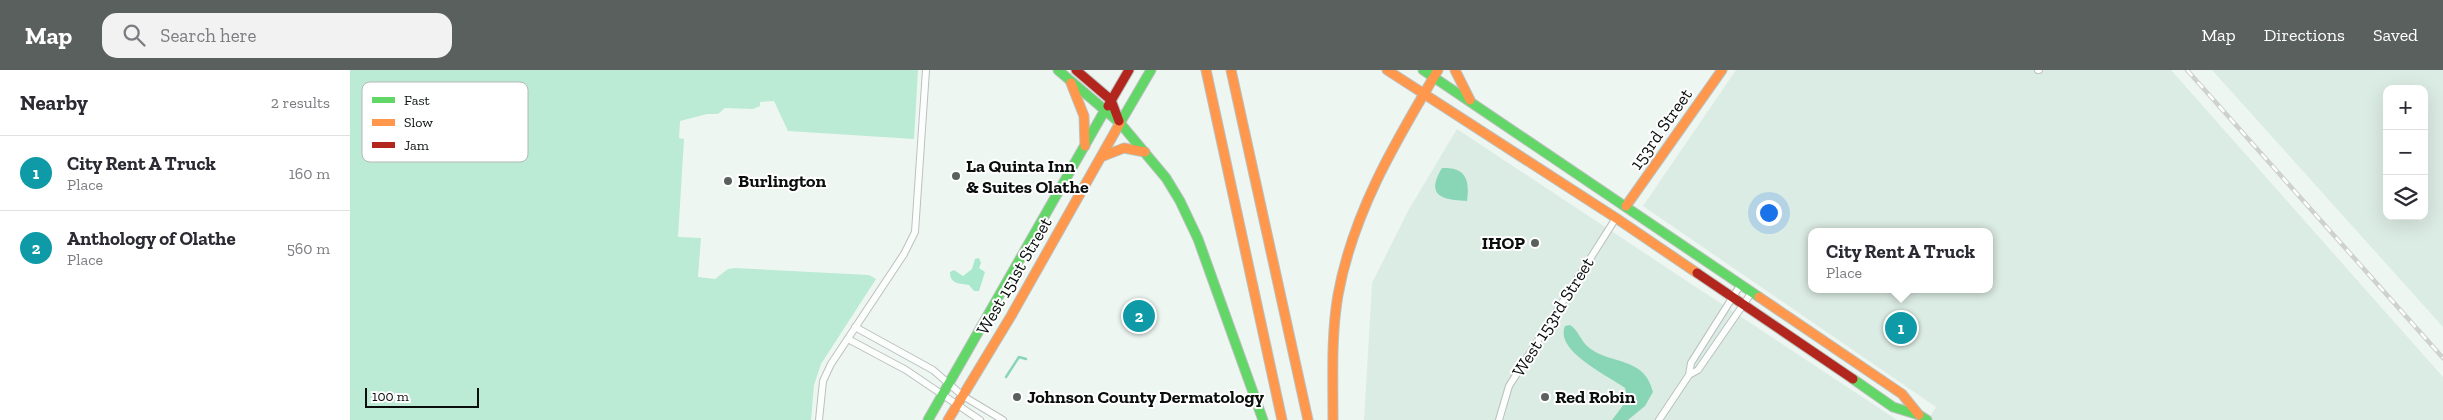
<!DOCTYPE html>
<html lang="en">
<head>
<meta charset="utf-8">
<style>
	:root { --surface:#fff; --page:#f2f2f3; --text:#2b2b33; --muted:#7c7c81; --line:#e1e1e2; --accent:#5a605d }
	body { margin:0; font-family:"Zilla Slab",serif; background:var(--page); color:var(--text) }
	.controls { position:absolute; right:15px; top:15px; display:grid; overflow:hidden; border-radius:10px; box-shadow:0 5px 20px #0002 }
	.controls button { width:45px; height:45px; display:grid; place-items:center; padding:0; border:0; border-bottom:1px solid var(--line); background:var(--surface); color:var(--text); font:25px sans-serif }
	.scale { position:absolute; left:15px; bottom:12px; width:114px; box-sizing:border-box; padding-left:5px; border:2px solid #0a0f0d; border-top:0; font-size:14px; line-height:18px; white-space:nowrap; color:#0a0f0d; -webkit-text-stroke:4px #fff; paint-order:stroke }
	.you { position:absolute; left:1418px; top:142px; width:18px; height:18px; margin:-12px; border:4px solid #fff; border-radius:50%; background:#1a73e8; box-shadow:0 0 0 8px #1a73e833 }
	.badge { display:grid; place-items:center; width:32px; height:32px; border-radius:50%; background:var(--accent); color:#fff; font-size:16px; font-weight:700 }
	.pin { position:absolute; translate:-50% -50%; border:2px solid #fff; box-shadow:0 1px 5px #0006 }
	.popup { position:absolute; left:1458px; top:158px; width:185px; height:65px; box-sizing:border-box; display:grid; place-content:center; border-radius:10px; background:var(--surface); filter:drop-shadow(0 1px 4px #0005); font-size:16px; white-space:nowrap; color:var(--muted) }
	.popup b { font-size:19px; color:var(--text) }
	.popup::after { content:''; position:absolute; left:50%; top:100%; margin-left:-10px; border:10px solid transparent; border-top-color:var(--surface) }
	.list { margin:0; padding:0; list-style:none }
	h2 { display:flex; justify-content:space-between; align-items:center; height:65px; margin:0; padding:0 20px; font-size:21px }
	h2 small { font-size:16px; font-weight:400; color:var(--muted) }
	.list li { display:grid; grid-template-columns:32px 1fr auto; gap:15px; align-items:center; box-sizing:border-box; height:75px; padding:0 20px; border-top:1px solid var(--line) }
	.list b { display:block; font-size:19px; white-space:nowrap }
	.list p { margin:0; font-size:16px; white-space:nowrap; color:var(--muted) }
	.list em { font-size:16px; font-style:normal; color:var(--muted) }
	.icon { flex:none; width:28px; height:28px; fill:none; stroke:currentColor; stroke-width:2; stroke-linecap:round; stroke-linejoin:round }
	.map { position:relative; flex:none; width:2093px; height:350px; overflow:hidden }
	header { display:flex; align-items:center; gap:30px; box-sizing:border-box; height:70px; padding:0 25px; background:var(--accent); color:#fff }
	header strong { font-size:24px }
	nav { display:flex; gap:28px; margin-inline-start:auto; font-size:18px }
	.search { width:350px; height:45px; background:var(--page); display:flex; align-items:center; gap:12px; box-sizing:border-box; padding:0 18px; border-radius:15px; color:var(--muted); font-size:19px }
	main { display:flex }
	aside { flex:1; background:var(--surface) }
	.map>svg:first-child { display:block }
</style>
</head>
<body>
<header>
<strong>Map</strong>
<div class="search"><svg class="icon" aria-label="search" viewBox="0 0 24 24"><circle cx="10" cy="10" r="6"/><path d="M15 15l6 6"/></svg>Search here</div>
<nav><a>Map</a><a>Directions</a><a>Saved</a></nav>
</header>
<main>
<aside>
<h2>Nearby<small>2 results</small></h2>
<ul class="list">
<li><span class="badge" style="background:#0f9aa8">1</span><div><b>City Rent A Truck</b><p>Place</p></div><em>160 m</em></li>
<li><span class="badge" style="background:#0f9aa8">2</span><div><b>Anthology of Olathe</b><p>Place</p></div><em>560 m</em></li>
</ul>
</aside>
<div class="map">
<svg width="2093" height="350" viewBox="0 0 2093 350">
	<rect width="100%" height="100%" fill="#eef6f2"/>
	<path fill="#dbece4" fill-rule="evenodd" d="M1386 0H1821L2093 307V350H1578L1586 337 1293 136ZM1462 162H1640V219H1462Z
		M1862 0H2093V257ZM2037 19H2074V146H2037Z
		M1107 59 1547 350H1014L1022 213 1058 141Z"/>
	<path fill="#bbead5" d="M0 0H568L564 69 438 61 424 31 410 32V36L403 39 375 38 368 44H357L330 51 329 68 334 69 328 167 351 168 348 207 365 209 378 199 385 198 519 205 526 209 471 294 464 315 461 350H0Z"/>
	<path fill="#aae8ce" d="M629 188 631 193 629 198 635 202 629 221H624L619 215C610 213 600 215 600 202L604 200 613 206 622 199 625 189Z"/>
	<path fill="#89d6b7" d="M1092 98C1116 97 1120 110 1117 131 1092 130 1075 126 1092 98Z
		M1220 255C1228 260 1230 269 1237 276 1260 296 1294 285 1303 322L1295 336 1278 350H1262C1269 340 1280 331 1275 318 1259 306 1204 281 1215 256Z"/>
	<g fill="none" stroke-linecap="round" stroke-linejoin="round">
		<path stroke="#89d6b7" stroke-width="2.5" d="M656 307 669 287 676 289"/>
		<g stroke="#bbc1be" stroke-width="8">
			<path id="street" d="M1688 0H1689
				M505 257 583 300 613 326 653 350
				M498 269 556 300 630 350
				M1339 305 1348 300 1402 222
				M469 350 473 311 481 294 554 184 565 162 576 0
				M1149 350 1159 316 1266 148
				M1309 350 1339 305 1341 293 1391 214"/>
		</g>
		<g stroke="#bbc1be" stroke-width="11">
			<path id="fast" d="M708 0 770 53 816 108 830 131 848 169 913 350
				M1073 0 1409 227
				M770 53 801 0
				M1503 309 1543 337 1569 345 1577 350
				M578 350 755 40"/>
		</g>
		<g stroke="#bbc1be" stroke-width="11">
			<path id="slow" d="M856 0 932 350
				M881 0 958 350
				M1037 0 1266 148 1347 203
				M1105 0 1120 30
				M721 13 734 46 735 76
				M751 87 774 78 795 82
				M1276 136 1372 0
				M1409 227 1552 324 1569 345
				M598 350 661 246 770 53
				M983 350C983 308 981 266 988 225 1003 142 1046 71 1088 0"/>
		</g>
		<g stroke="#bbc1be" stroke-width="11">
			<path id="jam" d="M726 0 761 30 769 51
				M758 36 779 0
				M1347 203 1503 309"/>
		</g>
		<use href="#street" stroke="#fcfefd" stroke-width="6"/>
		<use href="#fast" stroke="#63d668" stroke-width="9"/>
		<use href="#slow" stroke="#ff974d" stroke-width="9"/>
		<use href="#jam" stroke="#b3261e" stroke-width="9"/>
		<g stroke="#ced1cf" stroke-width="4.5">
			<path id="rail" d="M1837 0 2093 288"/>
		</g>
		<use href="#rail" stroke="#fff" stroke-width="2.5" stroke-dasharray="8" stroke-linecap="butt"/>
	</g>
	<g fill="#5a605d" stroke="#fff" stroke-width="2">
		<circle cx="606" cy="106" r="5"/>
		<circle cx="378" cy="111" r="5"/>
		<circle cx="1185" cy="173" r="5"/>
		<circle cx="667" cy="327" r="5"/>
		<circle cx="1195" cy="327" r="5"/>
	</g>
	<g text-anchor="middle" stroke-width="4" stroke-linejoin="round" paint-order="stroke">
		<g font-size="18" fill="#0a0f0d" stroke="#fff">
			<text transform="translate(1311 59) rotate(-55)" y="6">153rd Street</text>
			<text transform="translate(664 206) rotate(-60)" y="6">West 151st Street</text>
			<text transform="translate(1203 247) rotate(-58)" y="6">West 153rd Street</text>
		</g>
		<g font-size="18" font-weight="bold" fill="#0a0f0d" stroke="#fff" text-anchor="start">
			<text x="616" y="102">La Quinta Inn<tspan x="616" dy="21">&amp; Suites Olathe</tspan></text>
			<text x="388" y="117">Burlington</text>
			<text x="1175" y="179" text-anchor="end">IHOP</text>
			<text x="677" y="333">Johnson County Dermatology</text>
			<text x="1205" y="333">Red Robin</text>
		</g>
	</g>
	<rect x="12" y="12" width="166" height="80" rx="8" fill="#fff" stroke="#b6b7b6" stroke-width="1"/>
	<rect x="22" y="27" width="23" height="6" fill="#63d668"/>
	<rect x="22" y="49" width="23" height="7" fill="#ff974d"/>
	<rect x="22" y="72" width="23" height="6" fill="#b3261e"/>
	<g font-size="14" fill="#0a0f0d">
		<text x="54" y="35">Fast</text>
		<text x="54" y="57">Slow</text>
		<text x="54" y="80">Jam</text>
	</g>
</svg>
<div class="controls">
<button>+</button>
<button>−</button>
<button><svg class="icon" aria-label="layers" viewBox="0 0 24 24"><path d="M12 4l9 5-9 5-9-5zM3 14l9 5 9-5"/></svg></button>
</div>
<div class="scale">100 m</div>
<div class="you"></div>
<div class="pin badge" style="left:1551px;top:258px;background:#0f9aa8">1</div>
<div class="popup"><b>City Rent A Truck</b>Place</div>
<div class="pin badge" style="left:789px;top:246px;background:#0f9aa8">2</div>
</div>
</main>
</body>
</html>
